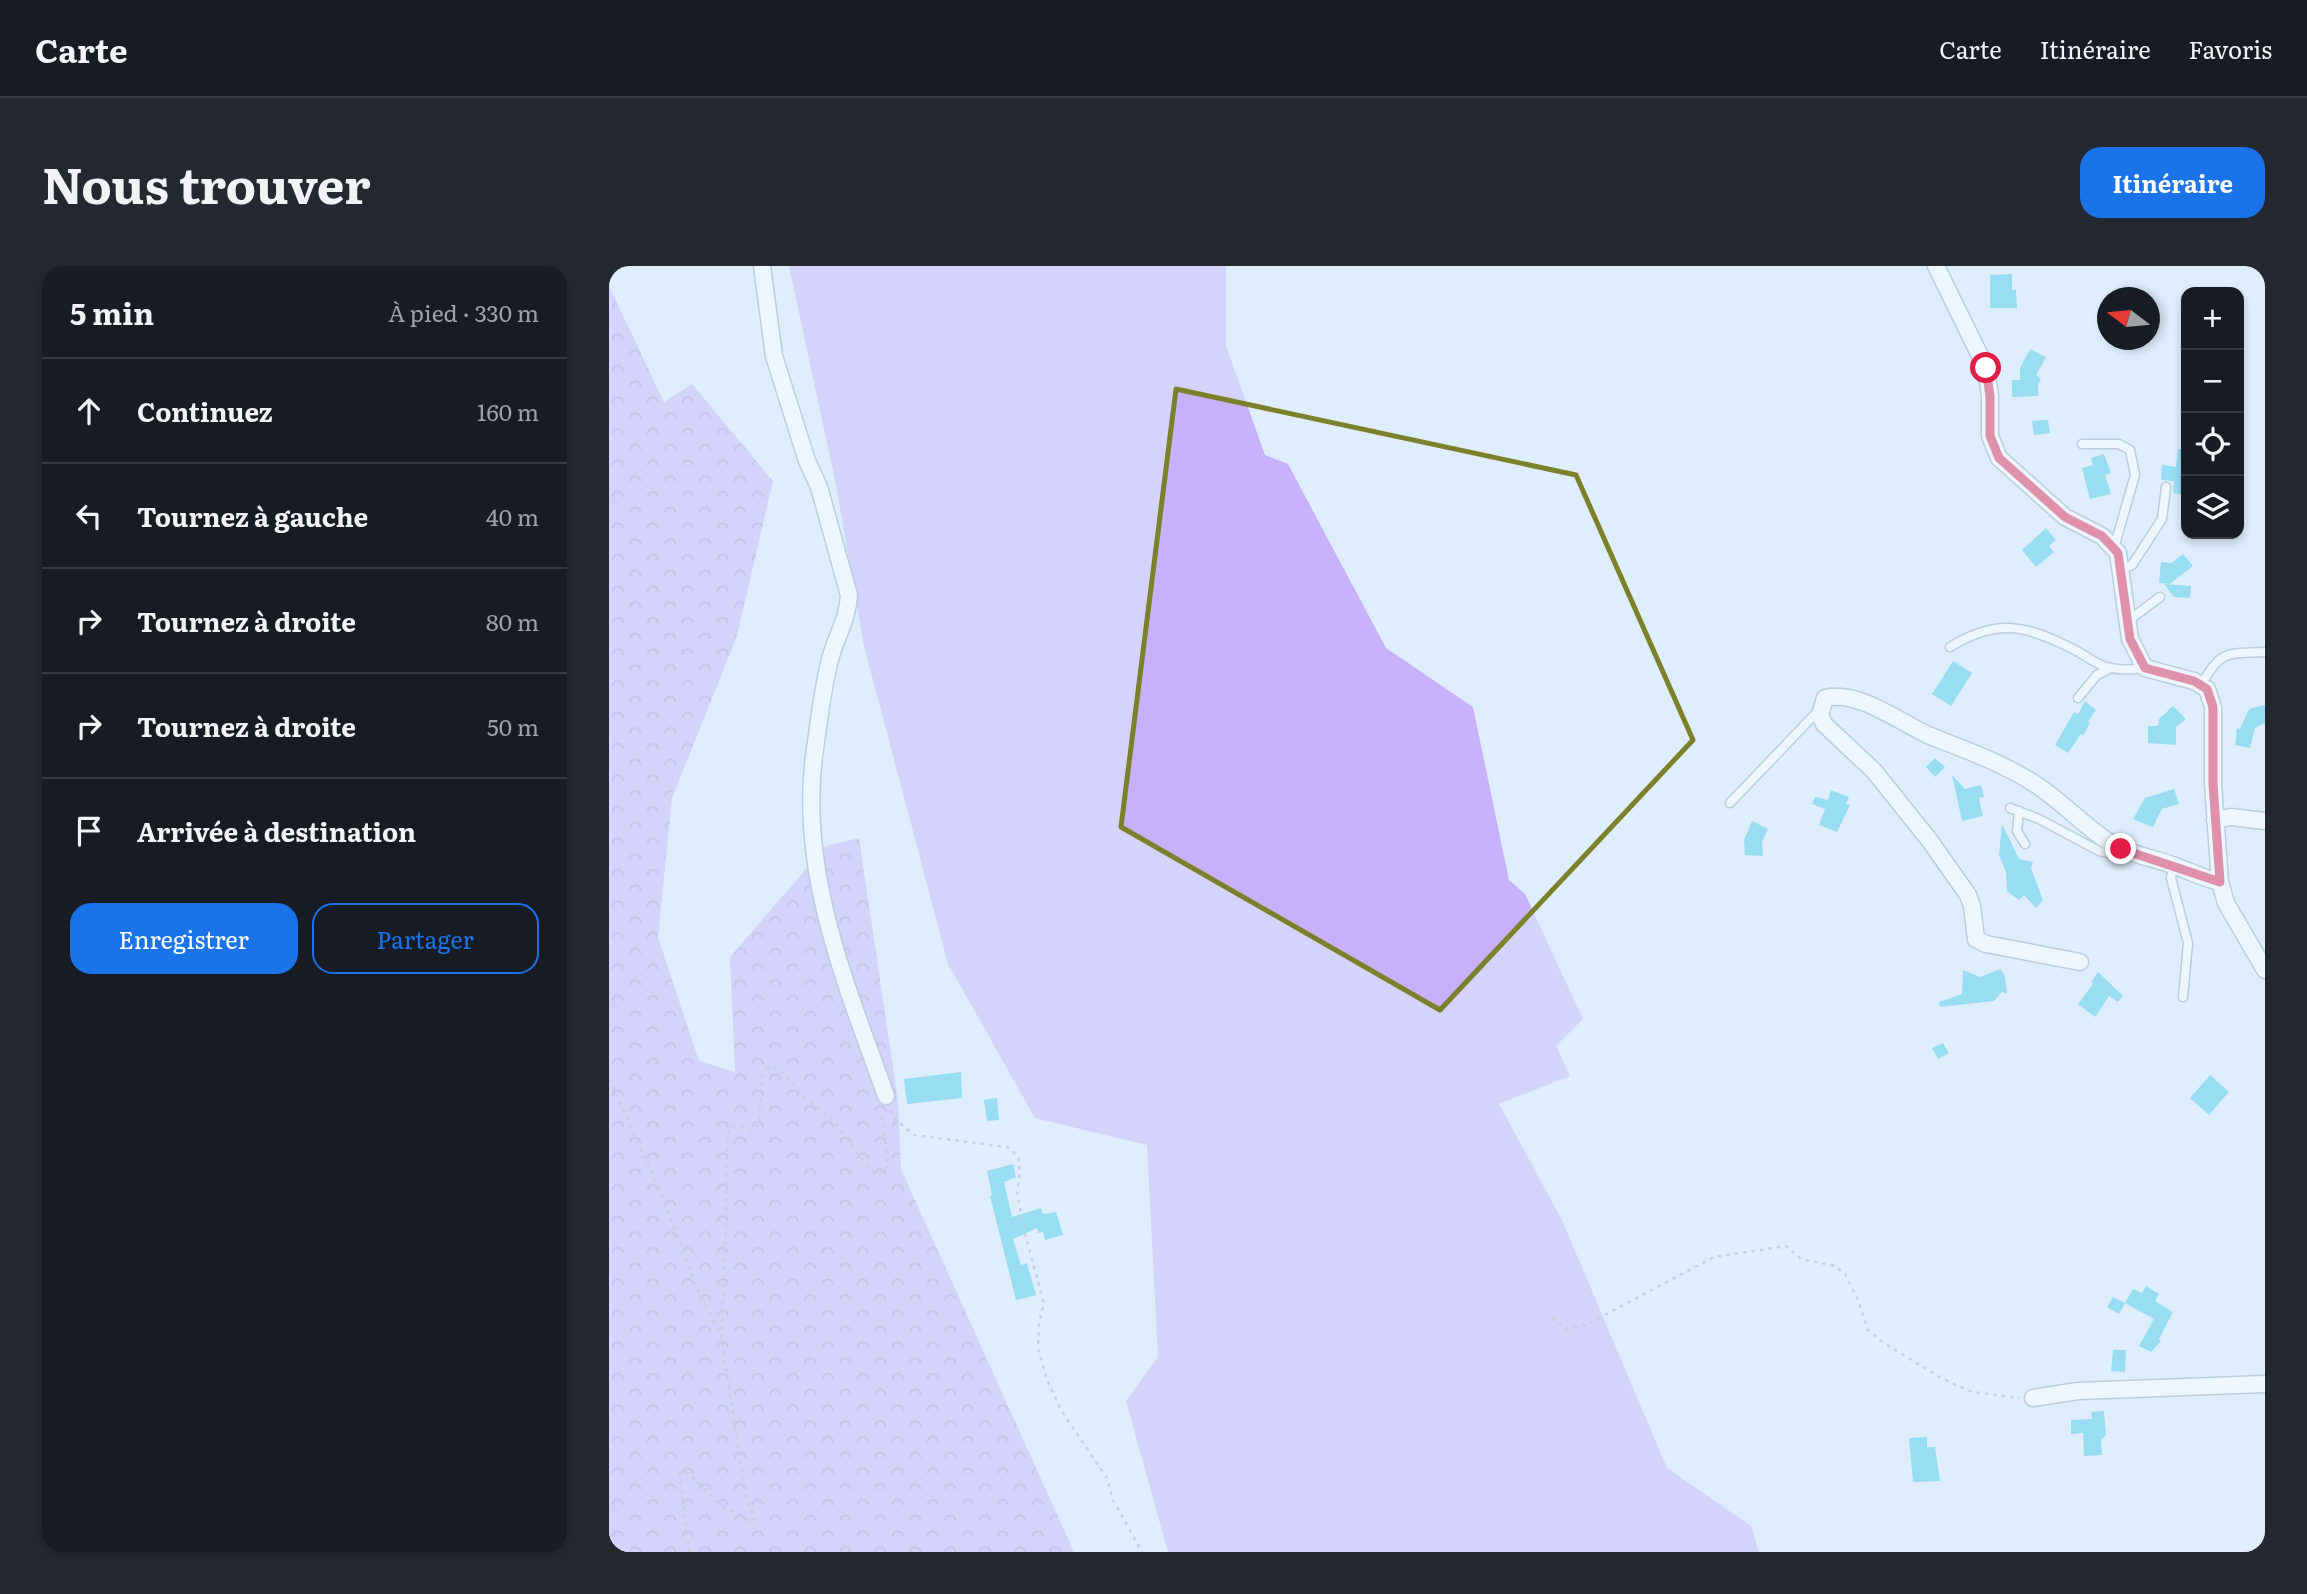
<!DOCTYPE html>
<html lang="fr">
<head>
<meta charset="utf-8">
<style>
	:root { --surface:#171b24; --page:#242831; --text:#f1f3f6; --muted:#9ea1a6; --line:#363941; --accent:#1a73e8 }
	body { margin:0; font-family:Literata,serif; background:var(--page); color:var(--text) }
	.controls { position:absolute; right:21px; top:21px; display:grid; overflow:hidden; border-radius:14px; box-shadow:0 4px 10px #0003 }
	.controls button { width:63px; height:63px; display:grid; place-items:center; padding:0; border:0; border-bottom:2px solid var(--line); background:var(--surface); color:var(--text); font:35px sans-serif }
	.compass { position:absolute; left:1488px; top:21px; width:63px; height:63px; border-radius:50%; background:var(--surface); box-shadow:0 4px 10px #0003; rotate:286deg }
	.stop { position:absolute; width:21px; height:21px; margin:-16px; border:5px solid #e11d48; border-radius:50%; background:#fff }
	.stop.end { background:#e11d48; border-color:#fff; box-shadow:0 2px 7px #0008 }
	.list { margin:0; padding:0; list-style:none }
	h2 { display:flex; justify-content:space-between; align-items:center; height:91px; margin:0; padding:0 28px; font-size:30px }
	h2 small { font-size:23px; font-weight:400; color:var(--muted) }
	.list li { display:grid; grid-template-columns:46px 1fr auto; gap:21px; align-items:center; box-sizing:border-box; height:105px; padding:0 28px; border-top:2px solid var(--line) }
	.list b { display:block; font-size:26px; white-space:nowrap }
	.list em { font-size:23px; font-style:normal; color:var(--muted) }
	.actions { display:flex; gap:14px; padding:21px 28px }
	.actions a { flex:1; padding:16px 0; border:2px solid var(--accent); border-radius:21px; text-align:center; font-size:24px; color:var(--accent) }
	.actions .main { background:var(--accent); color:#fff }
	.icon { flex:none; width:38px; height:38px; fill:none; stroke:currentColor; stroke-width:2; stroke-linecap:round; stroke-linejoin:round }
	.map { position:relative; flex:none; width:1656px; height:1286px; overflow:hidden; border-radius:21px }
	header { display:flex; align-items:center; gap:42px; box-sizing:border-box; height:98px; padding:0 35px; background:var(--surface); border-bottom:2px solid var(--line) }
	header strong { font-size:33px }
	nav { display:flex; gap:38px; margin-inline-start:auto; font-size:24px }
	.intro { display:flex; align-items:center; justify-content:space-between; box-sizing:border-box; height:168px; padding:0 42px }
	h1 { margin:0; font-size:49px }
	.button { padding:18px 32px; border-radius:21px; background:var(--accent); color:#fff; font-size:24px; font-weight:700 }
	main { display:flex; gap:42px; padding:0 42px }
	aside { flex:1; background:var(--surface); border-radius:21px; box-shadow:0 4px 10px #0003 }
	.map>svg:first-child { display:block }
</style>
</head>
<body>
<header>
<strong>Carte</strong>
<nav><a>Carte</a><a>Itinéraire</a><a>Favoris</a></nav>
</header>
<div class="intro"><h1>Nous trouver</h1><a class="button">Itinéraire</a></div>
<main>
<aside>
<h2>5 min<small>À pied · 330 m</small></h2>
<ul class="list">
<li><svg class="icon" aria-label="ahead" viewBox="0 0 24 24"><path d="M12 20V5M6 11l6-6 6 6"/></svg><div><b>Continuez</b></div><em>160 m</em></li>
<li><svg class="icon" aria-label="left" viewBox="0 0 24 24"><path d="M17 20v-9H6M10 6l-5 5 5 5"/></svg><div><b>Tournez à gauche</b></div><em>40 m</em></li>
<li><svg class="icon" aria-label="right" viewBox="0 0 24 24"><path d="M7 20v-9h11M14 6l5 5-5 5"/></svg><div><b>Tournez à droite</b></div><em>80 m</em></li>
<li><svg class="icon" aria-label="right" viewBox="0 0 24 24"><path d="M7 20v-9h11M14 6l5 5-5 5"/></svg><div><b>Tournez à droite</b></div><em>50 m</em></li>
<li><svg class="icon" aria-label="arrive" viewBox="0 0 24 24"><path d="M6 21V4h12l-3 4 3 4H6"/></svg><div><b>Arrivée à destination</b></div></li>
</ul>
<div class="actions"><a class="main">Enregistrer</a><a>Partager</a></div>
</aside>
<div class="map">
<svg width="1656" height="1286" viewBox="0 0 1656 1286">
	<defs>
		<pattern id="forest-crowns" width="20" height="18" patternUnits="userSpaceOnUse" patternTransform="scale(1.75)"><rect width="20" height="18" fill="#c7b1fb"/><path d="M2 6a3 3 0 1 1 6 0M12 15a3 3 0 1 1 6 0" fill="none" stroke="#a291cc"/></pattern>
	</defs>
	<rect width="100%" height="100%" fill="#deeefc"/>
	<path fill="#c7b1fb" d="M180 0H617V80L656 189 679 198 777 382 864 441 900 614 916 628 974 753 947 780 961 810 890 838 953 954 1058 1202 1142 1260 1150 1286H559L517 1135 549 1091 538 879 426 852 339 698 255 380 227 219Z"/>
	<path fill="url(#forest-crowns)" d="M0 20 55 136 83 118 164 215 128 370 63 532 49 671 90 795 126 806 121 691 217 580 250 572 289 835 292 903 465 1286H0Z"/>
	<path fill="#46c7e7" d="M1403 8V24H1407L1408 42H1381V9Z
		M1421 83 1437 91 1427 109 1432 113 1429 118V130L1403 131V114H1411V102Z
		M1434 154H1439L1441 167 1425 169 1423 155Z
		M1569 183H1577V229L1564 227 1565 215 1552 214 1553 199 1567 201Z
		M1495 188 1502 207 1496 209 1502 228 1481 233 1473 202 1484 199 1482 192Z
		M1437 262 1447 274 1440 280 1445 286 1427 301 1413 284Z
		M1574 288 1584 300 1561 318 1550 317 1552 296 1562 297Z
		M1555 318 1582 320 1581 332 1565 331Z
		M1344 395 1363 407 1342 440 1323 428Z
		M1476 435 1487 444 1479 455 1481 457 1474 470 1472 468 1459 487 1446 479 1465 446 1469 448Z
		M1656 439V457L1646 462 1641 482 1626 479 1628 462 1631 463 1639 445 1642 442Z
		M1564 440 1577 453 1567 461V479L1539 477V460H1549L1550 453Z
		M1326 492 1336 501 1326 511 1317 501Z
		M1343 509 1356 523 1372 519 1375 531 1370 532 1374 550 1353 555Z
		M1565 523 1570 538 1553 543 1544 561 1524 553 1536 532Z
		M1222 524 1240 531 1237 538 1241 539 1228 566 1210 559 1216 543 1203 538 1206 531 1219 534Z
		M1143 555 1159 563 1153 576 1154 590 1136 589 1135 574Z
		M1393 558 1410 593 1424 596 1422 602 1434 634 1427 642 1415 629 1410 634 1398 625 1397 606 1390 589Z
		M1391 703 1396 710 1398 728 1393 726 1385 735 1331 741 1330 736 1353 728 1354 704 1371 711Z
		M1489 706 1514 730 1509 736 1500 730 1486 751 1469 738 1484 718 1482 716Z
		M1334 777 1340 787 1329 793 1323 782Z
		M352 806 353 832 298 838 295 813Z
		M1601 809 1620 826 1600 849 1581 832Z
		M388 832 390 854 378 855 375 834Z
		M404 898 407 911 395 916 403 951 432 942 434 948 447 946 454 969 436 974 434 966 429 967 428 962 404 973 412 999 418 997 427 1029 407 1034 381 930 383 929 378 905Z
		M1537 1020 1550 1028 1546 1035 1564 1046 1550 1073 1552 1075 1542 1086 1530 1080 1545 1053 1516 1037 1524 1023 1533 1027Z
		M1504 1031 1516 1037 1510 1048 1498 1041Z
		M1504 1084H1517L1516 1106 1502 1105Z
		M1495 1145 1497 1169 1492 1174 1493 1189 1475 1190 1474 1167 1462 1168V1154L1483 1153 1482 1146Z
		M1318 1171V1181H1326L1331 1215 1304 1216 1300 1172Z"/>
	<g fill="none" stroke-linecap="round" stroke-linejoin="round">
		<g stroke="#8ea7bd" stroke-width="11">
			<path id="service" d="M1473 178H1510L1521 184 1526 209 1505 282
				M1512 304 1523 299 1553 253 1557 221
				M1519 355 1551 331
				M1341 381C1388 352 1417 359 1464 383 1475 388 1486 398 1498 401 1511 405 1523 403 1536 402
				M1592 419C1613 383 1617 388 1656 386
				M1469 432 1488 409 1502 402
				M1121 537 1210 444
				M1401 542 1430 553 1490 585 1500 587 1509 584
				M1410 545 1408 565 1416 578
				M1564 599 1562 612 1579 677 1574 731"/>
		</g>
		<g stroke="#8ea7bd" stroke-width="19">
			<path id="minor" d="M153 0 165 90 198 195 210 221 240 329C239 352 228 369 222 390 213 422 210 457 205 490 190 609 238 720 277 830
				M1327 0 1377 102 1381 130V170L1390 192 1456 251 1493 270 1509 287 1521 373 1536 402 1585 415 1598 423 1604 441V518L1611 616 1617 637 1656 704
				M1606 554 1622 551 1656 555
				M1471 696 1377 678 1367 673 1363 640 1359 629 1321 575 1265 505 1215 458 1211 449 1216 432C1250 424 1290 456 1319 469 1356 484 1392 496 1426 518 1451 534 1472 557 1497 574 1518 589 1543 591 1566 600 1581 605 1596 613 1611 616
				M1424 1132 1469 1125 1656 1118"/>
		</g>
		<path stroke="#a2b0bc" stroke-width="2.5" stroke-dasharray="3.5 5" stroke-linecap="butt" d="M0 812 54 932 89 1024 110 1066
			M282 844 285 852 305 869 398 881 409 890 411 905 408 927 417 972 435 1037 430 1057 429 1083 438 1114 452 1144 498 1212 504 1234 533 1286
			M943 1052 957 1063 979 1058 1105 991 1177 980 1192 993 1226 1000 1236 1008 1249 1034 1259 1064 1275 1077 1334 1113 1363 1126 1411 1132
			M80 1286 71 1207 78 1206 112 1239 141 1255 146 1253 137 1231 112 1069 116 996 118 874 120 866 125 860 146 863 150 856 153 810 157 803 164 800 170 803 194 830 227 857 260 903 268 908 275 906 279 899 272 845"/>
		<use href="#service" stroke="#fff" stroke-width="8"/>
		<use href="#minor" stroke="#fff" stroke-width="16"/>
	</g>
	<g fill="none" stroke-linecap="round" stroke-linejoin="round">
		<path stroke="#e11d48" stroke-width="9" d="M1377 102 1381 130V170L1390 192 1456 251 1493 270 1509 287 1521 373 1536 402 1585 415 1598 423 1604 441V518L1611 616 1512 583"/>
	</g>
	<path d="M0 0H1656V1286H0ZM567 123 967 209 1084 474 831 744 512 561Z" fill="#deeefc" fill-opacity=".55" fill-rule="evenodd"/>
	<path fill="none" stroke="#7d802a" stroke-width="5" stroke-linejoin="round" d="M567 123 967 209 1084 474 831 744 512 561Z"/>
</svg>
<div class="controls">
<button>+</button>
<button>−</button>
<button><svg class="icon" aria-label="locate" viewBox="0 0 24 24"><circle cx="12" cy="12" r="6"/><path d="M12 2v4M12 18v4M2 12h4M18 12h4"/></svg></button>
<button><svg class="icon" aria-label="layers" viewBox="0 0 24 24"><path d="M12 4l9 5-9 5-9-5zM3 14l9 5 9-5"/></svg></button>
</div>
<svg class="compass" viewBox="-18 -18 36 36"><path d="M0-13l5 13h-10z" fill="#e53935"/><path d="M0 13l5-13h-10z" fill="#9ea1a6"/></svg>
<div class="stop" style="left:1377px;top:102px"></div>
<div class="stop end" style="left:1512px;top:583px"></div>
</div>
</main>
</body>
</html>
